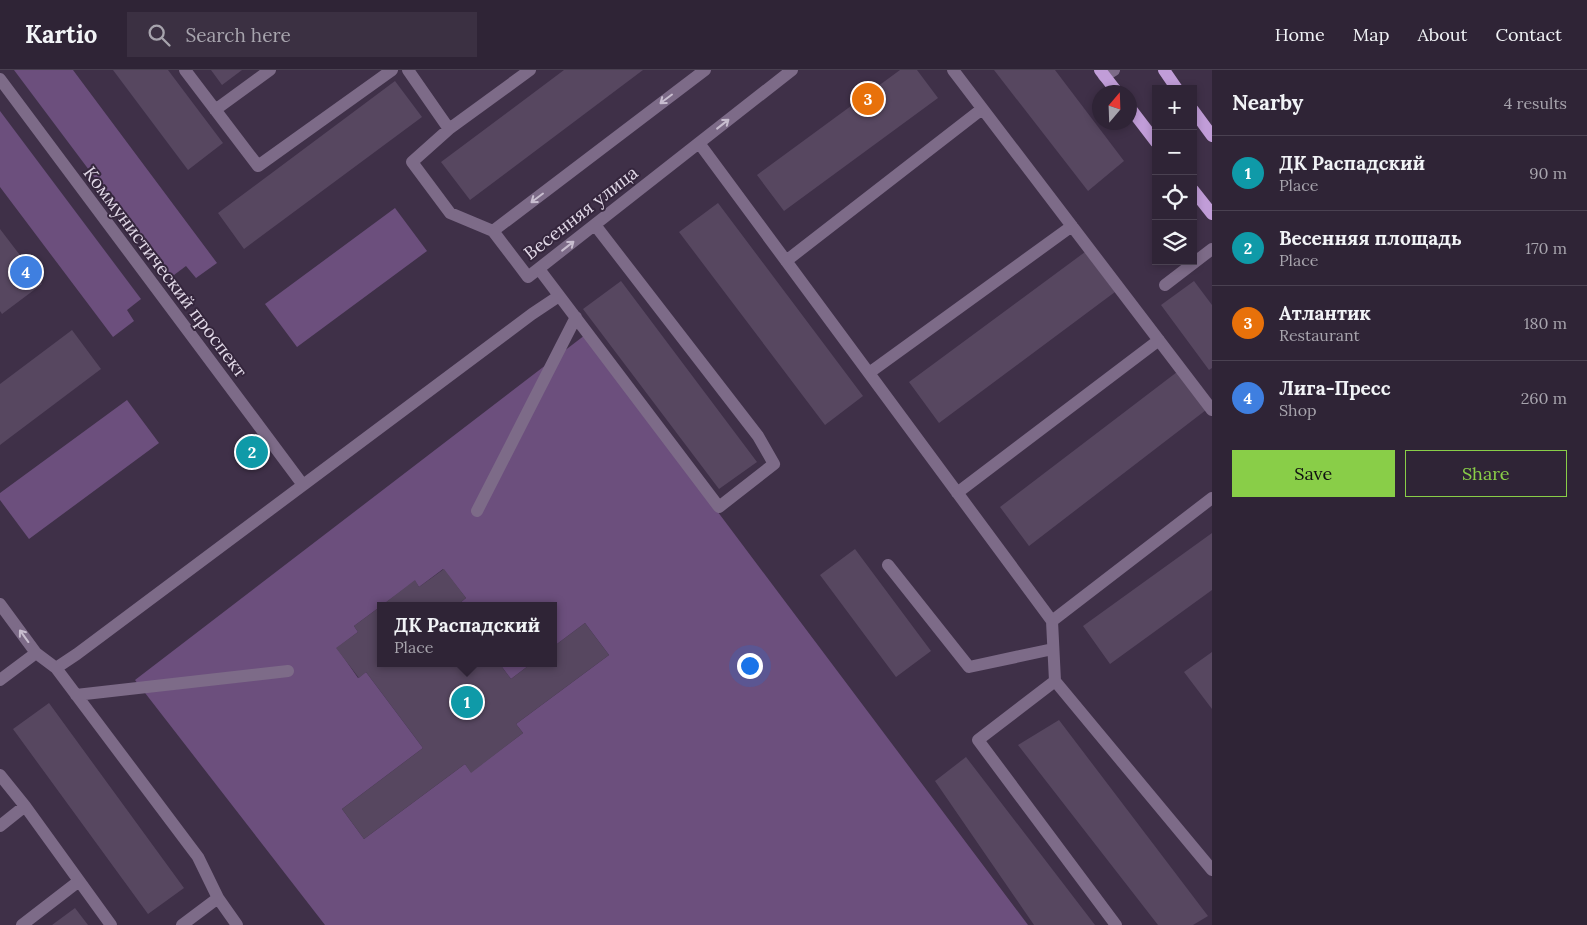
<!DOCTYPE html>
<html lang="en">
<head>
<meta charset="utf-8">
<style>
	:root { --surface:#2f2436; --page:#3b3042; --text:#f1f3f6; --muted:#a7a4ad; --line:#4a4151; --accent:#89ce48 }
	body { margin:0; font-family:Lora,serif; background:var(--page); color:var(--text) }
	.controls { position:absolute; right:15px; top:15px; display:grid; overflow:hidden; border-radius:0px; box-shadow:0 2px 8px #0003 }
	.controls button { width:45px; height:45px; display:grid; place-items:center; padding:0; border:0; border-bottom:1px solid var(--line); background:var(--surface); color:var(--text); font:25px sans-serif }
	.compass { position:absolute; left:1092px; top:15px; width:45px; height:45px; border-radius:50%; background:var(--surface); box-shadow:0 2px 8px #0003; rotate:19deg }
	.you { position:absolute; left:749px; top:595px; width:18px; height:18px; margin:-12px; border:4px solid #fff; border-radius:50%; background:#1a73e8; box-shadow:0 0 0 8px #1a73e833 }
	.badge { display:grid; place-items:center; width:32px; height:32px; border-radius:50%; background:var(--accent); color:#fff; font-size:16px; font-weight:700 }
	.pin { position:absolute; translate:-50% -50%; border:2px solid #fff; box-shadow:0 1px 5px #0006 }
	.popup { position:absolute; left:377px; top:532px; width:180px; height:65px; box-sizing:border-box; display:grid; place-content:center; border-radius:0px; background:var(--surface); filter:drop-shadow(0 1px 4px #0005); font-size:16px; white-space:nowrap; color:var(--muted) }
	.popup b { font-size:19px; color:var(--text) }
	.popup::after { content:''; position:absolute; left:50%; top:100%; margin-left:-10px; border:10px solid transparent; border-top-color:var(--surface) }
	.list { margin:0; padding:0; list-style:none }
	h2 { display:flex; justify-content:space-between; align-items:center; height:65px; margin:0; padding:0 20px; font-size:21px }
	h2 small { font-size:16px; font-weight:400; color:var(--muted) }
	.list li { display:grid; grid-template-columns:32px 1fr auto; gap:15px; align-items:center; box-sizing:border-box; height:75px; padding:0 20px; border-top:1px solid var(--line) }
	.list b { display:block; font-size:19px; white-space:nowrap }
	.list p { margin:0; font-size:16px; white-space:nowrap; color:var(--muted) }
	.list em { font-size:16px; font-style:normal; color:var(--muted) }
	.actions { display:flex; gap:10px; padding:15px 20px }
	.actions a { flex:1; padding:11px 0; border:1px solid var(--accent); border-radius:0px; text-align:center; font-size:18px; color:var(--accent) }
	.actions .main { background:var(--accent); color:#111 }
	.icon { flex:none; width:28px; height:28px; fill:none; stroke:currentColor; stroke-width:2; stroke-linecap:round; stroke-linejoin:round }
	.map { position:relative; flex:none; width:1212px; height:855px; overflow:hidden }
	header { display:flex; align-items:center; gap:30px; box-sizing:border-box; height:70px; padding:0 25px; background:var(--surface); border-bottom:1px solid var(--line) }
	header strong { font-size:24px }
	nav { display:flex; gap:28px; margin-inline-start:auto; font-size:18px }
	.search { width:350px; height:45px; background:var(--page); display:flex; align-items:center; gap:12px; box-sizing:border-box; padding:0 18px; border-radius:0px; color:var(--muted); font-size:19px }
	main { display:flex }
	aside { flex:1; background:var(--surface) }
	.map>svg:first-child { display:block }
</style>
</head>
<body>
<header>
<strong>Kartio</strong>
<div class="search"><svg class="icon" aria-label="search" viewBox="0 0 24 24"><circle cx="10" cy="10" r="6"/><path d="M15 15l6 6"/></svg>Search here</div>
<nav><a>Home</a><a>Map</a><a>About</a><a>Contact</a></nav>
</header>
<main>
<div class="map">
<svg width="1212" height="855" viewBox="0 0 1212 855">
	<rect width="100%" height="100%" fill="#3f3048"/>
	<path fill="#6c4f7d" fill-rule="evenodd" d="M14 0H73L217 193 196 208 186 196 170 208Z
		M0 41 141 229 127 240 134 251 113 267 0 117Z
		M395 138 427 181 297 277 265 234Z
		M585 265 1028 855H325L135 610ZM443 499 466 528 456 536H553V577L585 553 609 585 516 654 523 663 471 702 465 694 364 769 342 739 423 678 366 602 358 608 337 578 358 562 354 556 415 511 419 517Z
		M127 330 159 373 29 469 0 430V423Z
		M499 593H532L511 609Z"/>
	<path fill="#574760" d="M113 0H168L223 73 188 100Z
		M211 0H242L222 15Z
		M564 0H643L470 130 441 92Z
		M900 0H917L938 28 784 141 757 105Z
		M994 0H1055L1124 91 1088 121Z
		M395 11 422 47 244 179 218 143Z
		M718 133 863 326 825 355 679 162Z
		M0 159 42 214 2 244 0 241Z
		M1085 182 1115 222 939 353 909 312Z
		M621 211 757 392 719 419 583 239Z
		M1194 211 1212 235V298L1209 300 1161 235Z
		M72 260 101 299 0 375V314Z
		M1177 302 1206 340 1029 476 1000 437Z
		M1212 463V520L1110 594 1083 556Z
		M855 479 931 581 896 607 820 505Z
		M444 499 466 528 456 536H381L415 510 419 517Z
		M381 536V593H499L511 609 532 593H553V577L585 553 609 585 516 654 523 663 471 703 465 694 364 769 342 739 423 678 366 602 359 608 336 578 358 562 354 556Z
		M1212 582V639L1184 602Z
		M49 633 184 818 148 844 13 659Z
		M1059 650 1208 846 1193 855H1158L1018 675Z
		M966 687 1095 855H1034L935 711Z
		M75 838 88 855H52Z"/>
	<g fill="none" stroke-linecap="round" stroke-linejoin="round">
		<path stroke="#7d6b88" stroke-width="12" d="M185 0 258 96 392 0
			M408 0 449 59 530 0
			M705 0 493 161 528 207 792 0
			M953 0 1212 340
			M1104 6 1114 0
			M0 9 303 415
			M215 40 270 0
			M449 59 412 92 450 143 493 161
			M699 73 1052 551 1055 611 1212 800
			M786 191 982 39
			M539 199 719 437 774 394 758 366 595 155
			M1165 215 1212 179
			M869 303 1072 156
			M957 423 1159 270
			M477 441 576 247
			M888 495 969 597 1053 579
			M0 534 36 583 0 610
			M1052 551 1212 428
			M36 583 56 598 198 787 218 828 237 855
			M56 598 77 584 532 244 559 226
			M1055 611 978 670 1116 855
			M76 625 288 601
			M0 705 25 736 111 855
			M0 756 25 736
			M22 855 79 811
			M182 855 218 828"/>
		<path stroke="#c19dd8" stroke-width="12" d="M1100 0 1117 22
			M1164 0 1177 19
			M1130 38 1156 72
			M1193 40 1212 66
			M1193 120 1212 144"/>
	</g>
	<defs><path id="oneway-shaft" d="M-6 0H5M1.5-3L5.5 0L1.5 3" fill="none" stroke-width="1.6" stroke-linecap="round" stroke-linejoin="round" transform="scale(1.25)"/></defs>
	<g stroke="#c8bdcf">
		<use href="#oneway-shaft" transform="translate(666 29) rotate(143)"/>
		<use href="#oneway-shaft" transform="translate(723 54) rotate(-38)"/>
		<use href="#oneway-shaft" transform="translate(537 128) rotate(143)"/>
		<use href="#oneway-shaft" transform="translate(568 176) rotate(-38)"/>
		<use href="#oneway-shaft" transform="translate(24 566) rotate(-126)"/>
	</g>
	<g text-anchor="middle" stroke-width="4" stroke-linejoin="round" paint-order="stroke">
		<g font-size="18" fill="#e1d8e7" stroke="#35263d">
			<text transform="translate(581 143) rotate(-38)" y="6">Весенняя улица</text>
			<text transform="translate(165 202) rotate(53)" y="6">Коммунистический проспект</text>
		</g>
	</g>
</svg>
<div class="controls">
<button>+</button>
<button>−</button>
<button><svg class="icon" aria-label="locate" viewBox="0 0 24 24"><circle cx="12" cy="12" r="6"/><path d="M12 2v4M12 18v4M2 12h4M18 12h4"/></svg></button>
<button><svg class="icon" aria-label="layers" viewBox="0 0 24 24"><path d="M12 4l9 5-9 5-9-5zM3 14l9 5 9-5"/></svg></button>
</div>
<svg class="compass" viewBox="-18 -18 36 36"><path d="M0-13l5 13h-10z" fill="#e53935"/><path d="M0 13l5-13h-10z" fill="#a7a4ad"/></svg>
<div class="you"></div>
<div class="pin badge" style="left:467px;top:632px;background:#0f9aa8">1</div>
<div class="popup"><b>ДК Распадский</b>Place</div>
<div class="pin badge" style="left:252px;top:382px;background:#0f9aa8">2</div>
<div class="pin badge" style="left:868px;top:29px;background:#e8710a">3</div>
<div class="pin badge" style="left:26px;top:202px;background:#3f7fe0">4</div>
</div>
<aside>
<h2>Nearby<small>4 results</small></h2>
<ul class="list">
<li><span class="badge" style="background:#0f9aa8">1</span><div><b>ДК Распадский</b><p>Place</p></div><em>90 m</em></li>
<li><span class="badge" style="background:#0f9aa8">2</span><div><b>Весенняя площадь</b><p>Place</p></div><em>170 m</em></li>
<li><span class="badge" style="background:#e8710a">3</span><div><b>Атлантик</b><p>Restaurant</p></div><em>180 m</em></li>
<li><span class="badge" style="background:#3f7fe0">4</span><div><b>Лига-Пресс</b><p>Shop</p></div><em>260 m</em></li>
</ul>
<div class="actions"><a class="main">Save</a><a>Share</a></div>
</aside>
</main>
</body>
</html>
